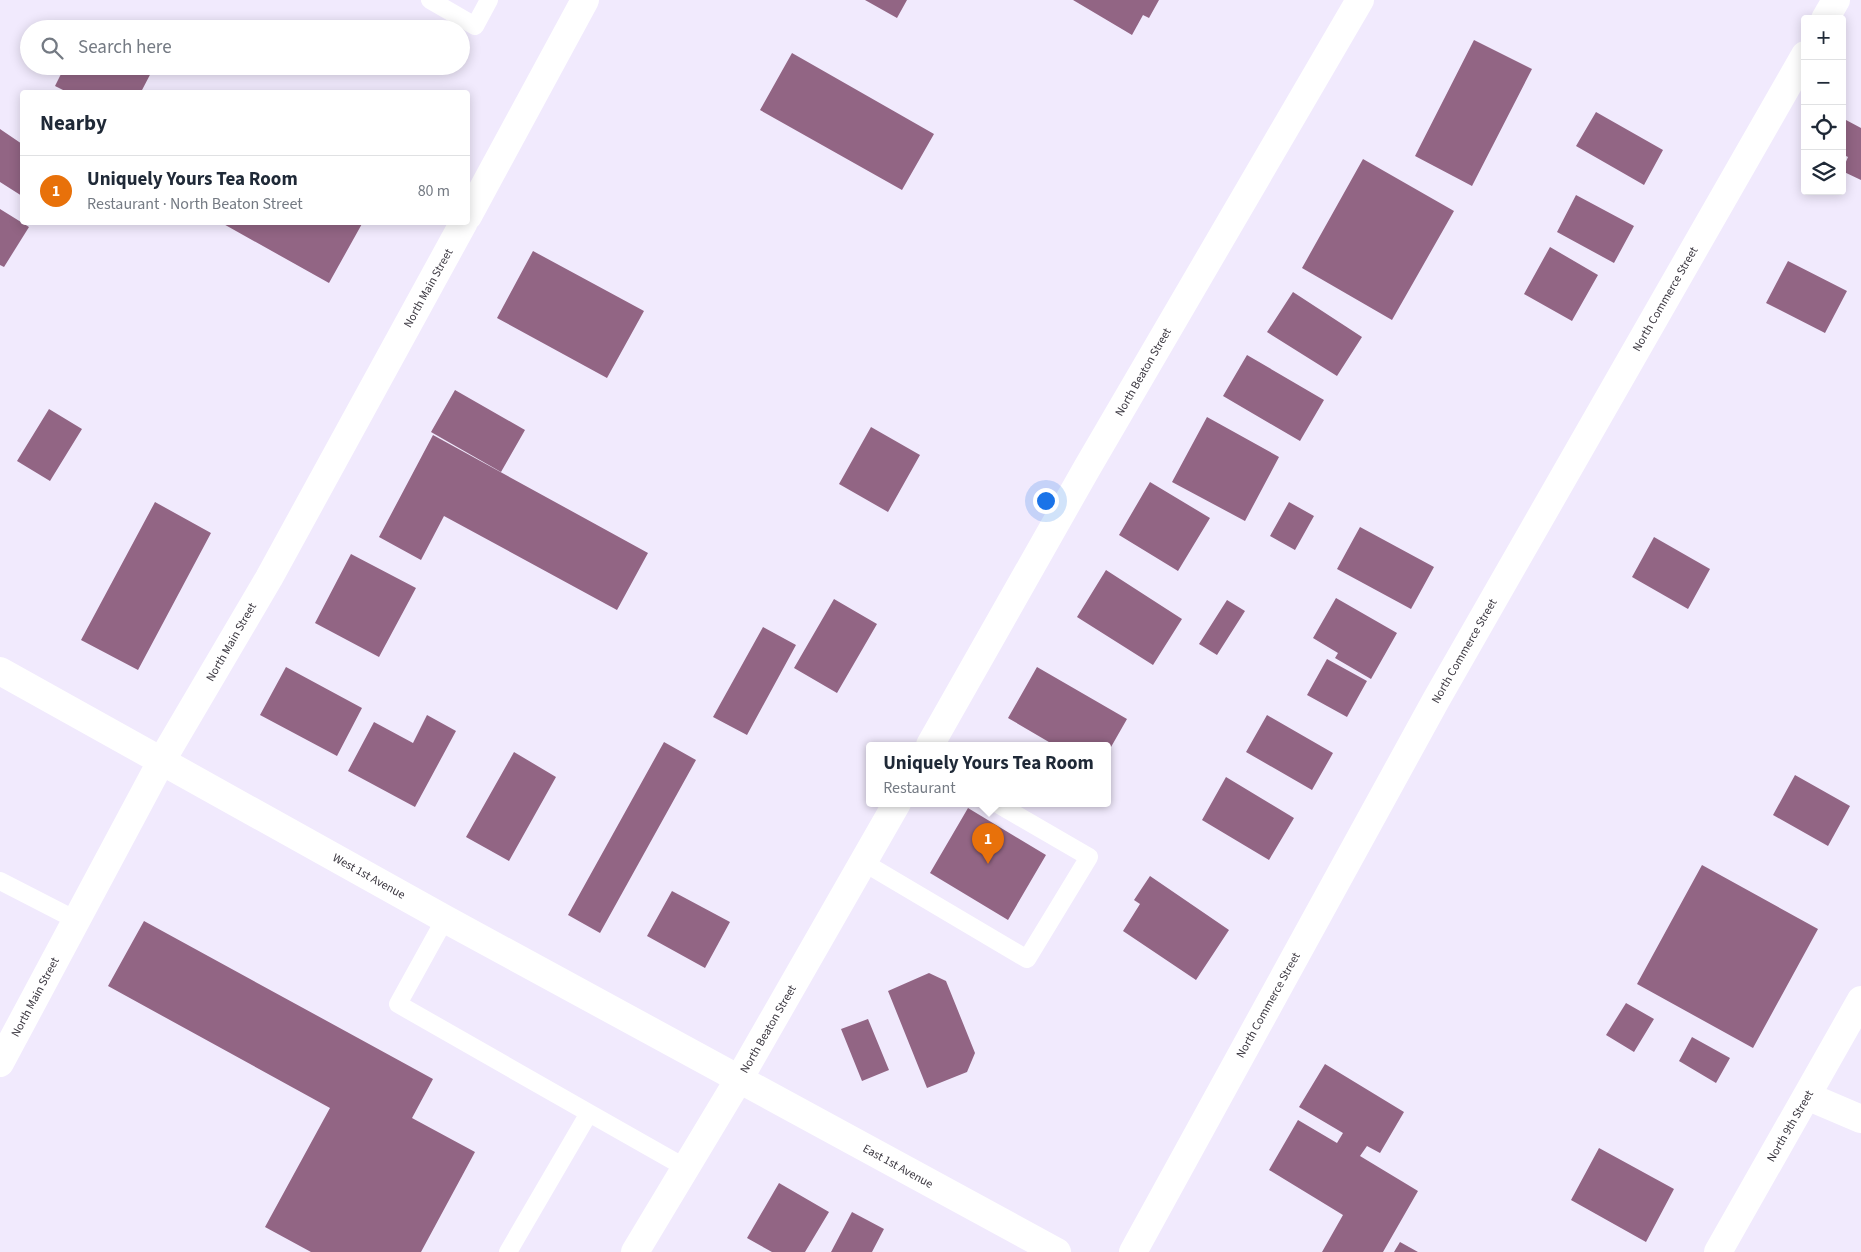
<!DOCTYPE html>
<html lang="en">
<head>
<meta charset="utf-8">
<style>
	:root { --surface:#fff; --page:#f6f6f7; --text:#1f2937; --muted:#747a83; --line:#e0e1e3; --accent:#a53592 }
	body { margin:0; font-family:"Source Sans 3",sans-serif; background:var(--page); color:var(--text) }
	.controls { position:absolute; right:15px; top:15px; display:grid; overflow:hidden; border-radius:5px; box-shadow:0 2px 12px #0003 }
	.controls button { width:45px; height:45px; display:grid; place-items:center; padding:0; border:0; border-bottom:1px solid var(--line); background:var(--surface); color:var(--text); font:25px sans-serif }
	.you { position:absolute; left:1045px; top:500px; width:18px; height:18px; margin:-12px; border:4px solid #fff; border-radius:50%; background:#1a73e8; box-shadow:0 0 0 8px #1a73e833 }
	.badge { display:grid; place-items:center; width:32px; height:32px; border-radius:50%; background:var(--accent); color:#fff; font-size:16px; font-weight:700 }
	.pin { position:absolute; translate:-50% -41px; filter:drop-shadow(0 1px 2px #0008) }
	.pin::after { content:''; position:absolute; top:26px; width:18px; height:15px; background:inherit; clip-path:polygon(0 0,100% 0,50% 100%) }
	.popup { position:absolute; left:866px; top:742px; width:245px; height:65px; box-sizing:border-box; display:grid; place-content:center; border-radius:5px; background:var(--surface); filter:drop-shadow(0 1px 4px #0005); font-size:16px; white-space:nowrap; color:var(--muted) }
	.popup b { font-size:19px; color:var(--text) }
	.popup::after { content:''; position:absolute; left:50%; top:100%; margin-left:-10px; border:10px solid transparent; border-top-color:var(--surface) }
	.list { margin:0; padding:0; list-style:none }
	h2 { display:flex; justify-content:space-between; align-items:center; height:65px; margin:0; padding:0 20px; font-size:21px }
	h2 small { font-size:16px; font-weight:400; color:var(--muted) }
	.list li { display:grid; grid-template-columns:32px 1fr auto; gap:15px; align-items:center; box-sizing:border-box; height:70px; padding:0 20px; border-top:1px solid var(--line) }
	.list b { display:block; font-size:19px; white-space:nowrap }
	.list p { margin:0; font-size:16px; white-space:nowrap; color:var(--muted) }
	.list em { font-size:16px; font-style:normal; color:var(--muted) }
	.icon { flex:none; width:28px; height:28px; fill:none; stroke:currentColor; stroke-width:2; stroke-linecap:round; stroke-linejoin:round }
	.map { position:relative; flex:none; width:1861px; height:1252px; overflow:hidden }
	.search { position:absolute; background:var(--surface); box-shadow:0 2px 12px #0003; left:20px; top:20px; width:450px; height:55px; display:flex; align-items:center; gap:12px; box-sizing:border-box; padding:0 18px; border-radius:28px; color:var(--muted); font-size:19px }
	.panel { position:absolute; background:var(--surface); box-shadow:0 2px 12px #0003; left:20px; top:90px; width:450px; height:135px; border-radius:5px }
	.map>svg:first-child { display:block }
</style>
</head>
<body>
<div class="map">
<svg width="1861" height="1252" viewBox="0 0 1861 1252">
	<rect width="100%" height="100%" fill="#f1eafd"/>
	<path fill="#926584" d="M865 0H907L897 18Z
		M1073 0H1159L1149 18 1143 15 1132 35Z
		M1474 40 1532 69 1472 186 1415 156Z
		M792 53 934 134 902 190 760 110Z
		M65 66H148L153 69 141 92H67L55 86Z
		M1596 112 1663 150 1644 185 1576 146Z
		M1846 120 1861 128V180L1842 171 1848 157 1842 154V127Z
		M0 129 22 144V196L0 182Z
		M1363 159 1454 211 1392 320 1302 268Z
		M1576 195 1634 226 1614 263 1557 232Z
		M0 209 29 227 4 267 0 265Z
		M220 222H363L329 283Z
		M1550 247 1598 275 1572 321 1524 294Z
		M533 251 644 311 607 378 497 318Z
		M1788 261 1847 291 1825 333 1766 303Z
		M1293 292 1362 337 1337 376 1267 332Z
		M1247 355 1324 400 1300 441 1223 396Z
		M455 390 525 430 501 472 431 432Z
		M49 409 82 429 50 481 17 461Z
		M1207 417 1279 457 1245 521 1172 482Z
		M871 427 920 455 888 512 839 484Z
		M433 435 648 553 617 610 444 516 421 560 379 537Z
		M1150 482 1210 518 1178 571 1119 535Z
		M155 502 211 533 138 670 81 640Z
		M1289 502 1314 516 1295 550 1270 536Z
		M1360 527 1434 567 1411 609 1337 569Z
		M1654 537 1710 569 1688 609 1632 577Z
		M351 554 416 588 379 657 315 623Z
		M1106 570 1182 619 1153 665 1077 617Z
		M1336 598 1397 633 1371 679 1335 658 1338 653 1313 638Z
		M834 599 877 624 837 693 794 668Z
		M1227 600 1245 611 1217 655 1199 644Z
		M763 627 796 645 747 735 713 717Z
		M1327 659 1367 681 1347 717 1307 695Z
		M286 667 362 708 337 756 260 715Z
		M1037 667 1127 719 1107 754V745H1054L1008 718Z
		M427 715 456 731 415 807 348 771 374 722 413 743Z
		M1267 715 1333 753 1312 790 1246 752Z
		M664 742 696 760 600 933 568 915Z
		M514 752 556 777 509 861 466 837Z
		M1795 775 1850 806 1828 846 1773 815Z
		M1226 777 1294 818 1269 860 1202 820Z
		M968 808 1046 855 1008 920 930 873Z
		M1702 865 1818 929 1753 1048 1637 984Z
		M1150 876 1229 930 1196 980 1123 931 1140 904 1134 900Z
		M672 891 730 922 705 968 647 936Z
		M144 921 433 1079 412 1118 475 1152 421 1252H311L265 1227 330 1108 108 986Z
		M929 973 946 981 975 1053 967 1072 927 1088 888 991Z
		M1626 1003 1654 1019 1634 1052 1606 1035Z
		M868 1019 889 1070 862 1081 841 1029Z
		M1692 1037 1730 1058 1716 1083 1679 1061Z
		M1325 1064 1404 1112 1380 1153 1367 1146 1360 1156 1418 1191 1383 1252H1322L1343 1215 1269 1170 1298 1120 1337 1143 1343 1133 1299 1107Z
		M1599 1148 1674 1189 1646 1242 1571 1200Z
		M779 1183 829 1212 805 1252H772L747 1238Z
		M852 1212 884 1229 872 1252H831Z
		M1400 1242 1418 1252H1394Z"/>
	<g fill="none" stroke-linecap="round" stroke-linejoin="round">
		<path stroke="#fff" stroke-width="18" d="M430 0 475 26 489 0
			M863 862 1027 959 1089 857 996 803
			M0 881 76 920
			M445 919 398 1004 589 1113
			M508 1252 589 1113 686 1168"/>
		<path stroke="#fff" stroke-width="28" d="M1825 19 1836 0
			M468 216 585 0
			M0 671 445 919 739 1079
			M0 1063 162 760 269 578 464 222
			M1807 1096 1861 1119
			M1133 1252 1436 700 1805 55
			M1718 1252 1861 1000"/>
		<path stroke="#fff" stroke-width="28" d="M930 745 1087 468 1360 0
			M739 1079 1057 1252
			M635 1252 739 1079 897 803"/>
	</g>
	<g text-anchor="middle" stroke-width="5" stroke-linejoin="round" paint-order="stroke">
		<g font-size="12" fill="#3a363f" stroke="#fff">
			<text transform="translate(428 288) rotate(-61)" y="4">North Main Street</text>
			<text transform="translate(1665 299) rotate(-60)" y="4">North Commerce Street</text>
			<text transform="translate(1143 372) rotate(-60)" y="4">North Beaton Street</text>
			<text transform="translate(231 642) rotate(-60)" y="4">North Main Street</text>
			<text transform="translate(1464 651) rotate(-60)" y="4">North Commerce Street</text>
			<text transform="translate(369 876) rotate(29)" y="4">West 1st Avenue</text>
			<text transform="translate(35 997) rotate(-62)" y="4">North Main Street</text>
			<text transform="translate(1268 1005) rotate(-61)" y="4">North Commerce Street</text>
			<text transform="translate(768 1029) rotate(-60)" y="4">North Beaton Street</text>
			<text transform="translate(1790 1126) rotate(-60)" y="4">North 9th Street</text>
			<text transform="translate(898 1166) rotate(29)" y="4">East 1st Avenue</text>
		</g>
	</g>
</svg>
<div class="controls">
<button>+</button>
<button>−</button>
<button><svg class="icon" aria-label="locate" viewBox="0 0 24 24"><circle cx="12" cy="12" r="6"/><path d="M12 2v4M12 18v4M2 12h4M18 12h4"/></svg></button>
<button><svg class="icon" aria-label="layers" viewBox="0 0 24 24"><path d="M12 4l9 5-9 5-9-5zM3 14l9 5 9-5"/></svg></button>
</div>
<div class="you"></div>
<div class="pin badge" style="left:988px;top:864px;background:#e8710a">1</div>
<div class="popup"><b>Uniquely Yours Tea Room</b>Restaurant</div>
<div class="search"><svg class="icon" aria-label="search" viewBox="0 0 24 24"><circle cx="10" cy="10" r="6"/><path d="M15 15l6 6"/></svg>Search here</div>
<section class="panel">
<h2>Nearby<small></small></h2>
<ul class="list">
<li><span class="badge" style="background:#e8710a">1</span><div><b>Uniquely Yours Tea Room</b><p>Restaurant · North Beaton Street</p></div><em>80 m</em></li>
</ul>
</section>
</div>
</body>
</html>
